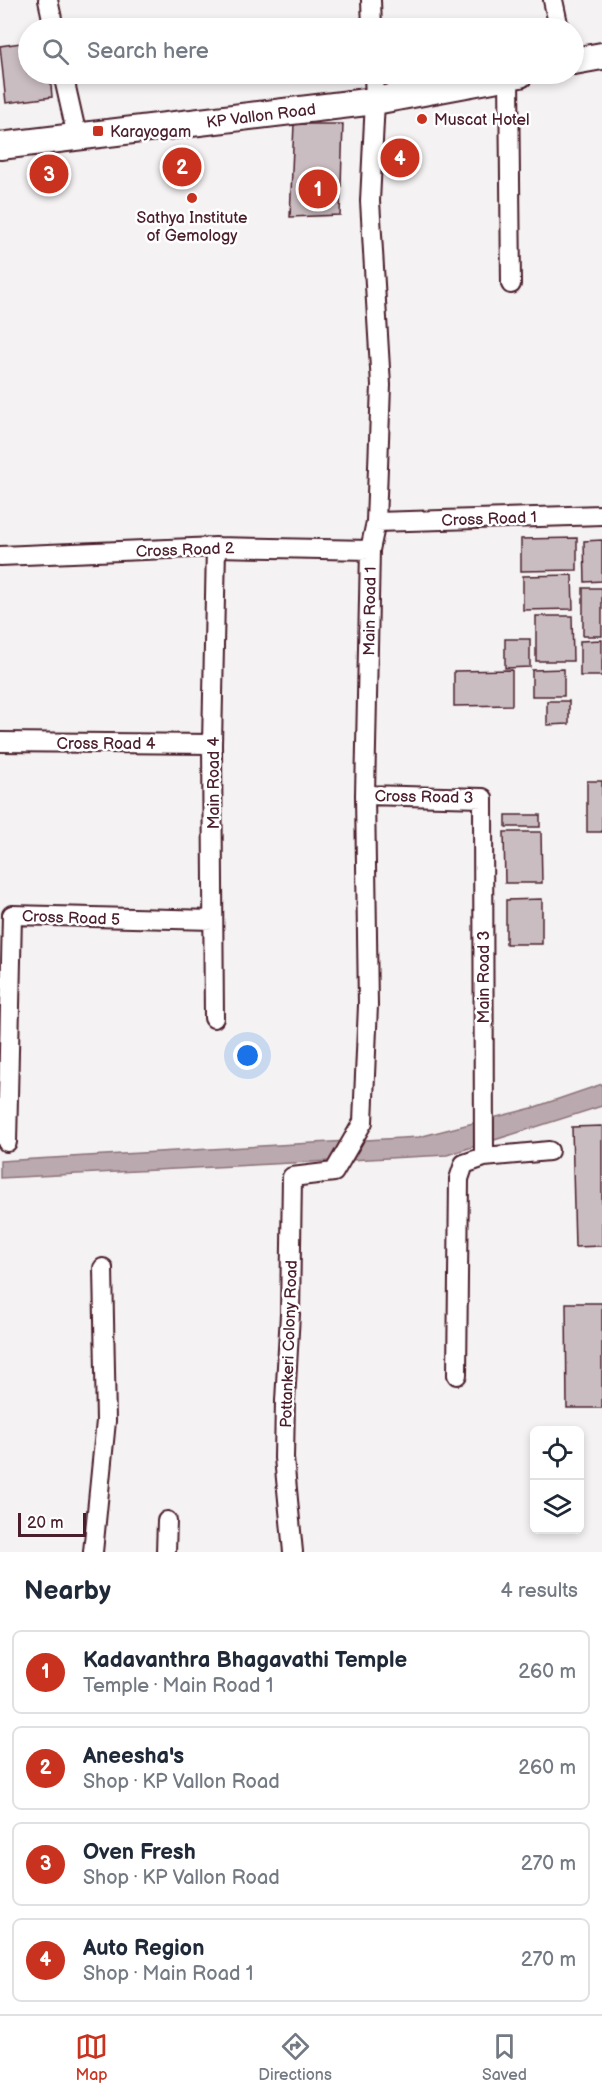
<!DOCTYPE html>
<html lang="en">
<head>
<meta charset="utf-8">
<style>
	:root { --surface:#fff; --page:#f2f2f3; --text:#1f2937; --muted:#747a83; --line:#e0e1e3; --accent:#c8321e }
	body { margin:0; font-family:"Balsamiq Sans",sans-serif; background:var(--page); color:var(--text) }
	.controls { position:absolute; right:18px; bottom:18px; display:grid; overflow:hidden; border-radius:9px; box-shadow:0 3px 9px #0003 }
	.controls button { width:54px; height:54px; display:grid; place-items:center; padding:0; border:0; border-bottom:2px solid var(--line); background:var(--surface); color:var(--text); font:30px sans-serif }
	.scale { position:absolute; left:18px; bottom:15px; width:68px; box-sizing:border-box; padding-left:6px; border:3px solid #4a1f2b; border-top:0; font-size:16px; line-height:21px; white-space:nowrap; color:#4a1f2b; -webkit-text-stroke:4px #fff; paint-order:stroke }
	.you { position:absolute; left:248px; top:1056px; width:21px; height:21px; margin:-15px; border:4px solid #fff; border-radius:50%; background:#1a73e8; box-shadow:0 0 0 9px #1a73e833 }
	.badge { display:grid; place-items:center; width:39px; height:39px; border-radius:50%; background:var(--accent); color:#fff; font-size:20px; font-weight:700 }
	.pin { position:absolute; translate:-50% -50%; border:3px solid #fff; box-shadow:0 2px 6px #0006 }
	.list { margin:0; padding:0; list-style:none }
	h2 { display:flex; justify-content:space-between; align-items:center; height:78px; margin:0; padding:0 24px; font-size:26px }
	h2 small { font-size:20px; font-weight:400; color:var(--muted) }
	.list li { display:grid; grid-template-columns:39px 1fr auto; gap:18px; align-items:center; box-sizing:border-box; height:84px; margin:0 12px 12px; padding:0 12px; border:2px solid var(--line); border-radius:9px }
	.list b { display:block; font-size:22px; white-space:nowrap }
	.list p { margin:0; font-size:20px; white-space:nowrap; color:var(--muted) }
	.list em { font-size:20px; font-style:normal; color:var(--muted) }
	.icon { flex:none; width:33px; height:33px; fill:none; stroke:currentColor; stroke-width:2; stroke-linecap:round; stroke-linejoin:round }
	.map { position:relative; flex:none; width:602px; height:1552px; overflow:hidden }
	.search { position:absolute; background:var(--surface); box-shadow:0 3px 9px #0003; left:18px; right:18px; top:18px; height:66px; display:flex; align-items:center; gap:15px; box-sizing:border-box; padding:0 21px; border-radius:33px; color:var(--muted); font-size:22px }
	.sheet { height:462px; background:var(--surface) }
	nav { display:flex; justify-content:space-around; align-items:center; box-sizing:border-box; height:84px; border-top:2px solid var(--line); background:var(--surface); font-size:16px; color:var(--muted) }
	nav a { display:grid; justify-items:center; gap:3px }
	nav .on { color:var(--accent) }
	.map>svg:first-child { display:block }
</style>
</head>
<body>
<div class="map">
<svg width="602" height="1552" viewBox="0 0 602 1552">
	<rect width="100%" height="100%" fill="#f4f2f2"/>
	<filter id="ink" filterUnits="userSpaceOnUse"><feTurbulence type="fractalNoise" baseFrequency=".0167" numOctaves="2"/><feDisplacementMap in="SourceGraphic" scale="12" xChannelSelector="R" yChannelSelector="G"/><feConvolveMatrix kernelMatrix="1 2 1 2 8 2 1 2 1" color-interpolation-filters="sRGB"/></filter>
	<g filter="url(#ink)">
		<path fill="#baa9ae" stroke="#8d727a" stroke-width="1.5" d="M602 1084V1106L447 1155 0 1178V1161L419 1137 532 1108Z"/>
		<path fill="#cabdc1" stroke="#4a1f2b" stroke-width="1.5" d="M28 42V74H50L52 97 6 103 0 46Z
			M294 124H343L340 215 290 217Z
			M577 538V570L521 571V539Z
			M602 540V581L585 582 584 541Z
			M572 575 573 609 523 610V576Z
			M583 588H602V636H583Z
			M536 616H572L573 661H536Z
			M505 639H530V667L505 668Z
			M602 640V676H580V641Z
			M564 669V696H532V670Z
			M512 670V705L454 706V671Z
			M547 701H569V724L547 725Z
			M587 781H602V832H587Z
			M506 815H540V827H506Z
			M504 832H541L542 883H505Z
			M542 899V944H506V900Z
			M602 1126V1246L575 1247 572 1127Z
			M566 1303H602V1408H567Z"/>
		<g fill="none" stroke-linecap="round" stroke-linejoin="round">
			<g stroke="#4a1f2b" stroke-width="22">
				<path id="street" d="M48 0 54 28
					M371 0 372 28
					M553 0 559 28
					M63 74 77 136
					M509 76 511 284
					M376 522 602 515
					M0 556 216 547 370 550
					M0 742 212 744
					M365 795 483 798 484 1157
					M214 1018 212 744 216 547
					M7 1142 12 915 213 920
					M457 1375 459 1179 464 1164 484 1157 549 1151
					M93 1552 106 1421 103 1268
					M166 1552 167 1521
					M293 1552 284 1458 285 1401 290 1314 292 1177 334 1172 363 1122 368 1005 365 795 370 550 376 522 381 385 370 201 375 101 374 74"/>
			</g>
			<g stroke="#4a1f2b" stroke-width="30">
				<path id="secondary" d="M574 61 602 56
					M0 146 375 101 520 74"/>
			</g>
			<use href="#street" stroke="#fff" stroke-width="18"/>
			<use href="#secondary" stroke="#fff" stroke-width="26"/>
		</g>
	</g>
	<g fill="#c8321e" stroke="#fff" stroke-width="2">
		<circle cx="422" cy="119" r="6"/>
		<rect x="92" y="125" width="12" height="12" rx="3"/>
		<circle cx="192" cy="198" r="6"/>
	</g>
	<g text-anchor="middle" stroke-width="5" stroke-linejoin="round" paint-order="stroke">
		<g font-size="16" fill="#4a1f2b" stroke="#fff">
			<text transform="translate(261 115) rotate(-7)" y="6">KP Vallon Road</text>
			<text transform="translate(489 518) rotate(-2)" y="6">Cross Road 1</text>
			<text transform="translate(185 549) rotate(-2)" y="6">Cross Road 2</text>
			<text transform="translate(369 611) rotate(-89)" y="6">Main Road 1</text>
			<text x="106" y="749">Cross Road 4</text>
			<text transform="translate(213 783) rotate(-90)" y="6">Main Road 4</text>
			<text transform="translate(424 796) rotate(1)" y="6">Cross Road 3</text>
			<text transform="translate(71 917) rotate(2)" y="6">Cross Road 5</text>
			<text transform="translate(483 977) rotate(-90)" y="6">Main Road 3</text>
			<text transform="translate(288 1344) rotate(-88)" y="6">Pottankeri Colony Road</text>
		</g>
		<g font-size="16" fill="#4a1f2b" stroke="#fff" text-anchor="start">
			<text x="434" y="125">Muscat Hotel</text>
			<text x="110" y="137">Karayogam</text>
			<text x="192" y="223" text-anchor="middle">Sathya Institute<tspan x="192" dy="18">of Gemology</tspan></text>
		</g>
	</g>
</svg>
<div class="controls">
<button><svg class="icon" aria-label="locate" viewBox="0 0 24 24"><circle cx="12" cy="12" r="6"/><path d="M12 2v4M12 18v4M2 12h4M18 12h4"/></svg></button>
<button><svg class="icon" aria-label="layers" viewBox="0 0 24 24"><path d="M12 4l9 5-9 5-9-5zM3 14l9 5 9-5"/></svg></button>
</div>
<div class="scale">20 m</div>
<div class="you"></div>
<div class="pin badge" style="left:318px;top:189px">1</div>
<div class="pin badge" style="left:182px;top:167px">2</div>
<div class="pin badge" style="left:49px;top:174px">3</div>
<div class="pin badge" style="left:400px;top:158px">4</div>
<div class="search"><svg class="icon" aria-label="search" viewBox="0 0 24 24"><circle cx="10" cy="10" r="6"/><path d="M15 15l6 6"/></svg>Search here</div>
</div>
<section class="sheet">
<h2>Nearby<small>4 results</small></h2>
<ul class="list">
<li><span class="badge">1</span><div><b>Kadavanthra Bhagavathi Temple</b><p>Temple · Main Road 1</p></div><em>260 m</em></li>
<li><span class="badge">2</span><div><b>Aneesha's</b><p>Shop · KP Vallon Road</p></div><em>260 m</em></li>
<li><span class="badge">3</span><div><b>Oven Fresh</b><p>Shop · KP Vallon Road</p></div><em>270 m</em></li>
<li><span class="badge">4</span><div><b>Auto Region</b><p>Shop · Main Road 1</p></div><em>270 m</em></li>
</ul>
</section>
<nav>
<a class="on"><svg class="icon" aria-label="map" viewBox="0 0 24 24"><path d="M3 6l6-2 6 2 6-2v14l-6 2-6-2-6 2zM9 4v14M15 6v14"/></svg>Map</a>
<a><svg class="icon" aria-label="directions" viewBox="0 0 24 24"><path d="M12 3l9 9-9 9-9-9zM9 14v-3h6M13 9l2 2-2 2"/></svg>Directions</a>
<a><svg class="icon" aria-label="saved" viewBox="0 0 24 24"><path d="M7 4h10v16l-5-4-5 4z"/></svg>Saved</a>
</nav>
</body>
</html>
